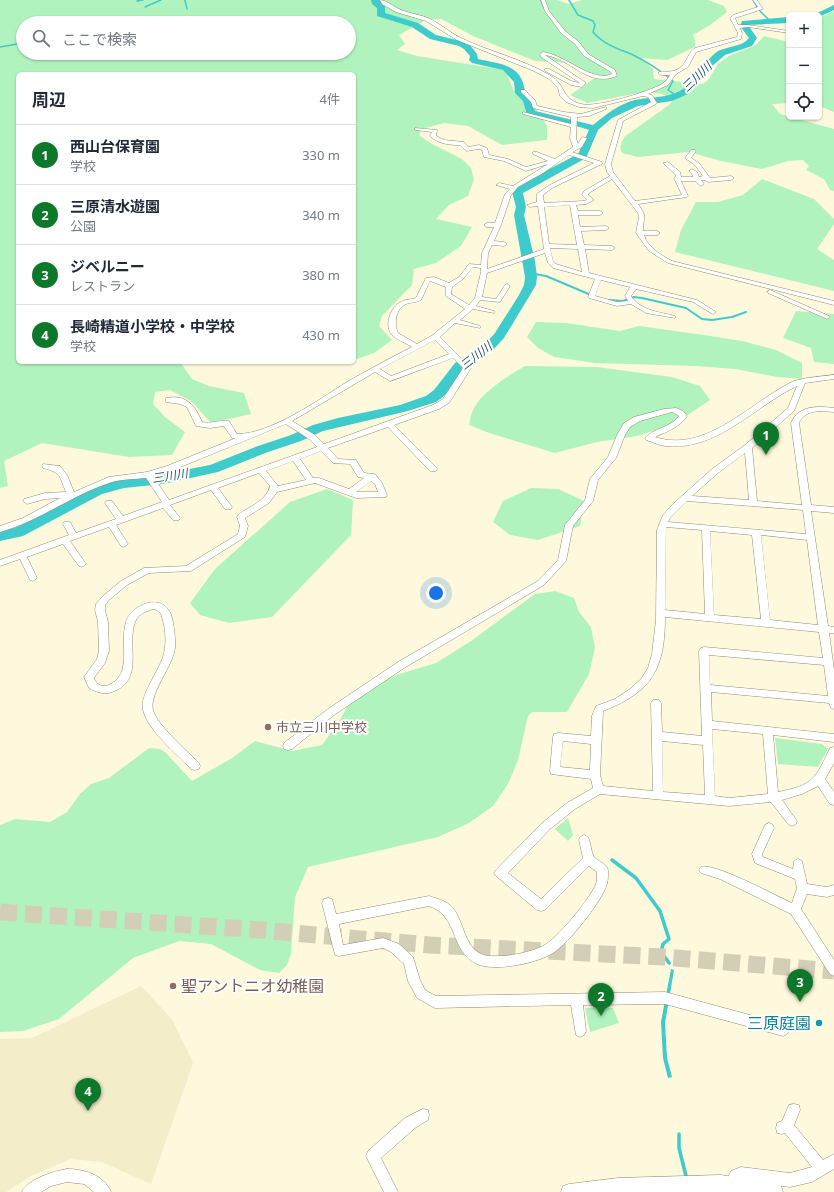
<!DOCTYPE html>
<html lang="ja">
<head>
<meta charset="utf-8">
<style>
	:root { --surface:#fff; --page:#f6f6f7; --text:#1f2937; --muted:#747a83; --line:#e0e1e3; --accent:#0d772a }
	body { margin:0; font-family:"Noto Sans","Noto Sans JP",sans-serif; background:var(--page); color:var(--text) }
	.controls { position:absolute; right:12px; top:12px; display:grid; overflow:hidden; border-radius:6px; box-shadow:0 1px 3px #0004 }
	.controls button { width:36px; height:36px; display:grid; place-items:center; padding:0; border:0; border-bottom:1px solid var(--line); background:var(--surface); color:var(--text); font:20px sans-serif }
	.you { position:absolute; left:436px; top:593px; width:14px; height:14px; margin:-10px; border:3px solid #fff; border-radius:50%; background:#1a73e8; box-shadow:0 0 0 6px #1a73e833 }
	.badge { display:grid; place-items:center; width:26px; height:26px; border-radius:50%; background:var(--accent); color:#fff; font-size:13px; font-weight:700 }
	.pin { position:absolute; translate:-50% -33px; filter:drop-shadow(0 1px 2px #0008) }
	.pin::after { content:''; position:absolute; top:21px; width:14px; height:12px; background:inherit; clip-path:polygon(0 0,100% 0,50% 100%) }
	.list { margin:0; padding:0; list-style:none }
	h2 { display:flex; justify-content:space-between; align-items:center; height:52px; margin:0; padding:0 16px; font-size:17px }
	h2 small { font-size:13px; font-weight:400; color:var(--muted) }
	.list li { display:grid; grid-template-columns:26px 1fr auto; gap:12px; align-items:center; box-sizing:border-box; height:60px; padding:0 16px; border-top:1px solid var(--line) }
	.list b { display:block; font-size:15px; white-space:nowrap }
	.list p { margin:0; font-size:13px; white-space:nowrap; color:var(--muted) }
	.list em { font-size:13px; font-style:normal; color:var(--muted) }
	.icon { flex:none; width:22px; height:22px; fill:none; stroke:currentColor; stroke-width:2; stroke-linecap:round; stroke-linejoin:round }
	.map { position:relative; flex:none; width:834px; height:1192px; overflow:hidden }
	.search { position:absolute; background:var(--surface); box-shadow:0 1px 3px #0004; left:16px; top:16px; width:340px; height:44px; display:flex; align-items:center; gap:10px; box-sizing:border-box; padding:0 14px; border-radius:22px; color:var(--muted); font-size:15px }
	.panel { position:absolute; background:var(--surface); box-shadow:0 1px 3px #0004; left:16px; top:72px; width:340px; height:292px; border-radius:6px }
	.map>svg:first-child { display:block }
</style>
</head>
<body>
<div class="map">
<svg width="834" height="1192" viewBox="0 0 834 1192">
	<rect width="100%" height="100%" fill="#fef9dd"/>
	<path fill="#f4edca" d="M141 986 172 1019 193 1063 151 1184 102 1162 71 1159 31 1176 6 1192H0V1039L32 1038Z"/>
	<path fill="#b1f3be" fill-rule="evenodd" d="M0 0H557L569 4 582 0H708L724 6 727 12 710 25 693 35 695 40V47L667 60 641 58 653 69 654 79 703 84 708 80 718 64 729 56 756 45 764 36 789 42V103L772 104 780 114 834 129V191L830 190 824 179 806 170 809 166 803 160 788 161 762 169 721 161 689 152 638 157 622 153 620 147 624 137 669 105 673 100 662 94 644 92 587 103 570 95 599 75 576 70 567 63 535 61 473 36 441 19 426 20 399 35 405 44 397 50 417 56 505 70 514 91 528 96 547 126V140L502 145 468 126 444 123 422 129 419 135 432 144 462 159 471 168 474 179 468 196 449 205 436 219 472 227 461 246 436 263 414 269 412 285 382 316 379 326 392 340 374 353 354 360V74H18V362H180L192 379 209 386 244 393 251 414 211 423 191 401 170 390 155 392 153 404 165 417 185 432 172 455 129 457 42 443 4 461 8 486 0 488ZM23 23H349V53H23Z
		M834 11V112L819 106V18Z
		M762 179 814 199 834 219V224L817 249 834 260V291L675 252 681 230 696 202H718L743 195Z
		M796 311 834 314V364L814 362 811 348 783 338Z
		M536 322 566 323 620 331 639 326 704 335 742 341 776 350 802 363V379L777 377 735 369 696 366 595 363 554 357 538 348 527 337Z
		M525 366 597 367 672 377 700 386 710 400 673 425 637 436 597 442 555 453 489 433 469 425C470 421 470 417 472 413 477 395 509 375 525 366Z
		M531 488 558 489 584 501 580 526 538 540 510 535 493 522 503 501Z
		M327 489 353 500 351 535 272 617 229 623 200 615 190 603 215 569 290 502Z
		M555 591 574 598 579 612 591 627 595 648 589 674 567 712H532L528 716 518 760 508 784 493 806 469 823 438 837 308 867 295 897 291 954 287 965 279 973 260 970 211 944 179 941 133 958 59 1019 23 1031 0 1032V825L15 819 50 822 67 812 80 794 91 784 109 778 149 748 160 749 166 753 192 781 232 758 255 741 292 751 322 745 341 718 357 689 393 676 436 663 471 641 535 594Z
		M775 738 822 744 828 749 818 767 778 764Z
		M568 818 573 835 568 841 555 829Z
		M585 1008H613L619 1023 590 1032Z"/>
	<path fill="#3fcbcc" d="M671 969 674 970 665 1023 667 1058 672 1077 668 1078 663 1058 661 1022Z"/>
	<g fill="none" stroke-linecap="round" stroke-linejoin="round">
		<path stroke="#3fcbcc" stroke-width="1.5" d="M185 0 187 9
			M569 0 578 15 593 21 595 25 593 32C604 45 619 49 633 55 648 62 661 71 673 81L668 90 677 96
			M753 0 757 7
			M137 1 143 0
			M145 7 161 0
			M759 10 769 20
			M0 47 23 43"/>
		<path stroke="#3fcbcc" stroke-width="2" d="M530 273 546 276 591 295
			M609 300 623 301 634 297 642 298 686 308 702 319 712 320 732 317 746 312"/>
		<path stroke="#3fcbcc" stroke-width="3.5" d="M612 860 636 878 660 911 669 939 663 944 661 952 669 963
			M679 1134V1148L686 1176"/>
		<path fill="#3fcbcc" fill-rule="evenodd" d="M371 0H379L385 7V13L418 23 436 35 465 42 470 45 477 54 478 59C500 64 522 64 525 92L533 100 535 111 593 125C605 115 619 104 635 100 650 97 666 98 680 91 692 84 704 61 718 51 728 46 742 47 749 38L740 26 742 21 789 17V23L748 25 757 38 752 46 725 55 711 67 688 94 672 101 638 106 612 118 598 130 586 158 523 193 526 207 524 215 535 261 537 277 536 285 504 338 493 350 465 369 444 396 436 402 408 411 323 431 301 441 268 452 218 472 163 484 124 488 102 494 23 536 0 541V531L14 528 92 488 123 478 163 474 210 465 258 446 291 435 313 425 338 418 400 405 426 396 434 390 455 363 485 344 495 333 519 295 524 285 525 277 514 215 516 207 512 192 519 185 578 154 589 130C569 122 547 123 527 115L523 101 515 93 514 82 503 70 472 63 469 60 470 56 464 49 459 46 430 39 412 27 377 16V8L372 4Z
			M834 5V10L819 17V15H813Z"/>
		<path stroke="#d3cfb7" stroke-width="17" stroke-dasharray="17 8" stroke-linecap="butt" d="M0 912 260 930 430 945 664 957 834 971"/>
		<g stroke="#908c73" stroke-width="1">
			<path id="minor" d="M380 0C387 0 396 9 404 11 412 14 422 15 430 19 441 24 450 33 461 38 490 52 523 59 551 76 566 85 561 99 581 104 596 108 648 92 662 84 666 82 668 78 670 75H661L658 73 659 72C663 71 669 72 673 71 687 68 686 54 695 48L737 37 738 33 730 18 733 15 758 7 753 0H757L763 9 735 18 738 25H748L789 31V33L748 27 740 28 742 33 741 39 696 52 688 67 676 74 668 85 648 94 652 95 657 103 656 104 623 121 611 164 613 172 635 201 682 195 674 178 676 176 675 174 663 163 668 162 680 172 681 177H693L692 174 689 171 692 169 697 172 699 177 703 176 695 165 685 158 691 150H695L696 151 691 158 699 163 710 178 731 176 734 178 731 180 708 182 705 180H701L704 184 701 186 695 181H681L688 196 687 197 638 204C648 218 643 216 643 231H657L660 233 657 235H644C648 248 661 255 672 261L834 301V305L668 263 649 251 636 233 639 217 638 213 612 179 589 193 588 195 594 200 586 204 576 205 578 211H600L603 213 600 215H578L580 227 606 226 609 228 606 230 581 231 584 245 612 246 615 248 612 250 585 249 589 273 697 300 716 312 713 314 711 313 693 302 636 289 631 296C641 311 660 312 675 316V318L646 313 631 304 617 306 589 298 588 297 595 279 553 268 548 263 545 253 487 273 482 297 496 299 505 285 507 284 510 286 500 302 480 300 476 306 494 311V313L473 309 460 320 480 326V328L455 323 440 337 471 368 449 403 439 409 394 425 436 467 437 469 436 471H430L388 427 328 448 338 459 356 460 364 473 375 474 382 483 387 495 386 497 356 498 315 483 277 492 269 503 245 518 248 526 245 537 191 571 149 573 127 585 109 600 105 605V610L108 622 109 651 105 663 94 678C100 694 118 683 122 671 127 655 121 638 126 622 130 607 156 594 168 609 172 614 173 622 174 629 175 637 176 646 174 653 170 669 149 695 153 710 157 725 187 751 199 763L200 766 199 769 195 770 191 769C177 754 148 731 143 710 139 695 161 669 164 653 167 641 165 625 161 614 157 609 153 608 148 611 142 613 139 615 136 620 125 642 146 681 112 692 104 695 96 692 89 688L84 677 97 659 99 651 98 622 95 610 96 604 103 596 121 581 144 568 186 566 238 534 240 526 237 517 238 515C249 506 266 502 270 486L259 473 218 488 232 507 231 509H225L211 490 170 505 180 518 179 520H173L163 508 116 525 128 544 124 547 121 546 109 527 70 541 86 564 82 567 79 566 63 544 27 557 37 578 33 581 30 580 20 559 0 566V560L69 535 63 524 64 522H70L76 533 116 519 105 503 106 501H112L123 516 162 502 146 478C135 479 123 479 112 482 73 494 40 521 0 532V526L23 518 60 498 45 499 27 504 23 501 24 499 45 493 66 492C59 476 62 473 43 468L42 466 43 464 60 466 67 475 74 492 109 477 147 472 167 466 236 438H232L224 426 210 428 196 426 187 407 180 404 166 402V398C187 394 195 406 202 422 211 424 220 420 229 421L237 434C271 434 318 400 347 382 368 370 390 358 412 347 406 343 397 340 392 335 384 326 390 307 401 302 405 299 411 300 416 298L426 278 434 277 449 283 459 277 469 264 481 265 482 253 494 227H487L484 225 487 223H495L505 194 510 189 496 185 499 183 513 186 548 164 526 171 504 161 484 157 482 150 479 149 466 151 460 145C450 145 438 144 430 136L432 132 415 130V128L437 130 436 136 444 140 464 142 468 147 479 145 487 148 489 155 508 159 526 167 548 161 533 154V152H537L555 159 573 147 570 138 571 127 523 114V112L571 124V117L533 108 531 102 521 92V90H525L535 100 537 106 564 112 581 114 606 107V109L589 116 577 117 576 138 578 144 582 137 587 138 582 147 572 152 602 162V164L552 188 543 195 544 203 583 201 587 200 582 195 584 191 610 176 607 172 605 164 618 120 651 102 648 97 643 96 593 108 579 107 566 102 560 96 558 88 549 79 534 71 457 40 426 21 396 12 382 4ZM569 155 594 163 548 186 537 194V202L527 205 530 207 538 206 544 249 487 269 488 253 492 245 504 246 507 244 504 242 494 241 501 225 511 195 518 187 543 173ZM570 205 577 245 549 244 544 207ZM550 248 578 249 582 272 556 264 553 261ZM473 267 481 268V272L475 298 469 305 451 294 452 287 463 279ZM601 280 630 287 625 296 628 301 617 302 595 296ZM430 281 446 287V296L465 309 440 329 433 335 417 344 398 333C394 324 395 309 406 304 411 302 416 303 421 300ZM435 340 449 354 391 376 380 369ZM453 358 463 368 443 399 433 405 324 444 315 435 292 421 375 372 390 381ZM286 424 309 439 317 447 169 500 153 476 173 470ZM321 451 333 463 350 464 358 477 364 478 349 489 319 478H313L300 459ZM293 461 306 480 278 486 266 471ZM371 481 375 484 378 492H356Z
				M541 0H545L549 11 565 31 579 42 588 54 615 70 617 76C587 88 572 59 545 55L586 83 582 87 571 85 545 71V69H549L571 81 580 83 541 57 540 54 543 52C566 55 592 83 612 74L611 72 584 56 575 44 561 33 545 11Z
				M770 290 829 316 830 317 827 319 825 318 768 293 767 292Z
				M834 375V379L805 383 794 411 752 448 757 501 802 505 791 423C799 405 817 406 834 408V412C821 411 805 409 799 423L811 505 834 507V513L811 511 828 626 834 627V633H829L834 670V709L831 708 829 703 711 692 712 721 834 734V742L773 735 778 792C814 785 815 779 830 748L834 747V763L825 779 834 792V805L830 804 818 786 802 794 782 800 797 821 796 824 792 826 788 824 771 802 729 806 600 794 575 809 550 829 508 873 541 899 583 858 579 840 580 837 584 835 588 837C591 843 591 852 594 857 599 862 608 864 608 871 608 875 608 880 607 884 602 901 569 943 553 953 538 963 495 972 477 964 450 952 459 916 429 906L339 924 343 945 383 938 399 944 413 957 420 980 425 990 436 996 665 992 783 1024 787 1026 789 1030 787 1034 783 1036 665 1004 583 1005 586 1031 584 1035 580 1037 576 1035 571 1005 435 1008 417 998 408 981 404 964 391 952 383 948 339 956 335 955 322 903 324 899 328 898 332 899 336 914 429 896C438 899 447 901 453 908 464 922 464 946 481 954 487 957 495 956 502 956 515 955 531 952 543 946 557 939 590 899 596 884 597 880 597 876 597 872L589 866 545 910 541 911 537 910 496 876 494 873 496 870 542 823 567 803 593 788 591 779 551 774 550 771 553 737 554 734 558 733 591 736 592 716 596 706 615 699 630 689 641 679 648 668 652 654 656 620 657 530 663 515 673 504 712 469 745 445 788 408 797 386C755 406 717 451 667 446 660 446 653 442 646 440L645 438C654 428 670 428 679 416L672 412 640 421 630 427 625 435 616 458 598 480 593 501 573 526 566 561 544 585 404 668 334 715 292 749 288 750 284 749 283 746 284 743 328 709 398 662 538 581 558 560 565 525 585 500 590 479 608 457 617 435 624 423 634 417 664 409 676 408 683 411 687 416C679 428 668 431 655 437 707 454 751 401 794 381L807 378ZM745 453 749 500 692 496 718 473ZM687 501 803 510 806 534 668 522 670 518ZM666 527 702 530 705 614 665 610ZM710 531 752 535 761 619 714 615ZM761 535 807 540 818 625 770 620ZM665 617 819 632 823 658 704 647 701 648 699 651 702 736 662 732 661 703 659 700H653L651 703 653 791 603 786 600 775 603 711C652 692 665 669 665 617ZM709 655 824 665 828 696 710 685ZM712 729 763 734 768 794 729 798 715 796ZM563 741 591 744 590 770 560 767ZM662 741 703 745 705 795 663 792Z
				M769 823 773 825 774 828 762 854 763 857 793 869 794 861 798 859 802 861 807 884 827 887 834 885V895L827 897 807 894 801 909 834 960V976L830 974 791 914 720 879 701 873 699 870 701 867C714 862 776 896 792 903L797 888 795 879 755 863 752 854 765 825Z
				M794 1104 799 1105 800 1110 794 1125 823 1160 834 1154V1169L812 1182 790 1187 741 1181 737 1189 732 1191 727 1189 725 1184 731 1171 741 1167 790 1173 812 1167 785 1133 782 1134 777 1133 776 1128 777 1123 782 1121 789 1105Z
				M423 1109 428 1110 429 1115 428 1120 415 1128 381 1158 398 1192H384L366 1156 368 1151 405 1118Z
				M67 1169C84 1169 104 1175 111 1192H94L84 1184 67 1182 51 1186 41 1192H22C28 1179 54 1171 67 1169Z"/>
		</g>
		<g stroke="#908c73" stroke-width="1">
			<path id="major" d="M721 1175 775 1184 781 1186 783 1192H561L563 1186 569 1184 618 1178Z"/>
		</g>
		<use href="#minor" fill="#fff" fill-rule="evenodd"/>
		<use href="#major" fill="#fff" fill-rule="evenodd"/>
	</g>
	<g fill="#8d6e63" stroke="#fff" stroke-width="1.5">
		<circle cx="268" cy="727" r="4"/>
		<circle cx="173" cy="986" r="4"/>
	</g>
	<circle fill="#0f9aa8" stroke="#fff" stroke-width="1.5" cx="819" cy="1023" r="4"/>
	<g text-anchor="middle" stroke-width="4" stroke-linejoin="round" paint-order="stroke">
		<g font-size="12" font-style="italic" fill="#1f5858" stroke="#fff">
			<text transform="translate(697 77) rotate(-44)" y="4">三川川</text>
			<text transform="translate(476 356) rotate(-38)" y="4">三川川</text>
			<text transform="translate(170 476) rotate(-9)" y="4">三川川</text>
		</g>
		<g font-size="13" fill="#785e54" stroke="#fff" text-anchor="start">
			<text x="276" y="732">市立三川中学校</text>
		</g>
		<g font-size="16" fill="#785e54" stroke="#fff" text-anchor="start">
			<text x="181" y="992">聖アントニオ幼稚園</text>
		</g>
		<g font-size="16" fill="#0d838f" stroke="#fff" text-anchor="end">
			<text x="811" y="1029">三原庭園</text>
		</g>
	</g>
</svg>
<div class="controls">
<button>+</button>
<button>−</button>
<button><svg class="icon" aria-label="locate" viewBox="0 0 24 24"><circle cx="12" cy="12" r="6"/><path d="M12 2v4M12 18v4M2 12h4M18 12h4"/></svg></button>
</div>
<div class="you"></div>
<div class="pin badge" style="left:766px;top:455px">1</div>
<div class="pin badge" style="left:601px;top:1016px">2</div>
<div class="pin badge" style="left:800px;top:1002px">3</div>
<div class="pin badge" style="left:88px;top:1111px">4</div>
<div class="search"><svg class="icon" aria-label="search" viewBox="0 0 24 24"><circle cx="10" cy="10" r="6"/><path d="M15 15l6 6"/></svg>ここで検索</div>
<section class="panel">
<h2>周辺<small>4件</small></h2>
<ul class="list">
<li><span class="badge">1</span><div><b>西山台保育園</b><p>学校</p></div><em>330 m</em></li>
<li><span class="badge">2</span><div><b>三原清水遊園</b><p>公園</p></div><em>340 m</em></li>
<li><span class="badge">3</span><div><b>ジベルニー</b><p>レストラン</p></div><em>380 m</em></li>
<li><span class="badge">4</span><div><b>長崎精道小学校・中学校</b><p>学校</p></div><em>430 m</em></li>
</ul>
</section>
</div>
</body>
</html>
